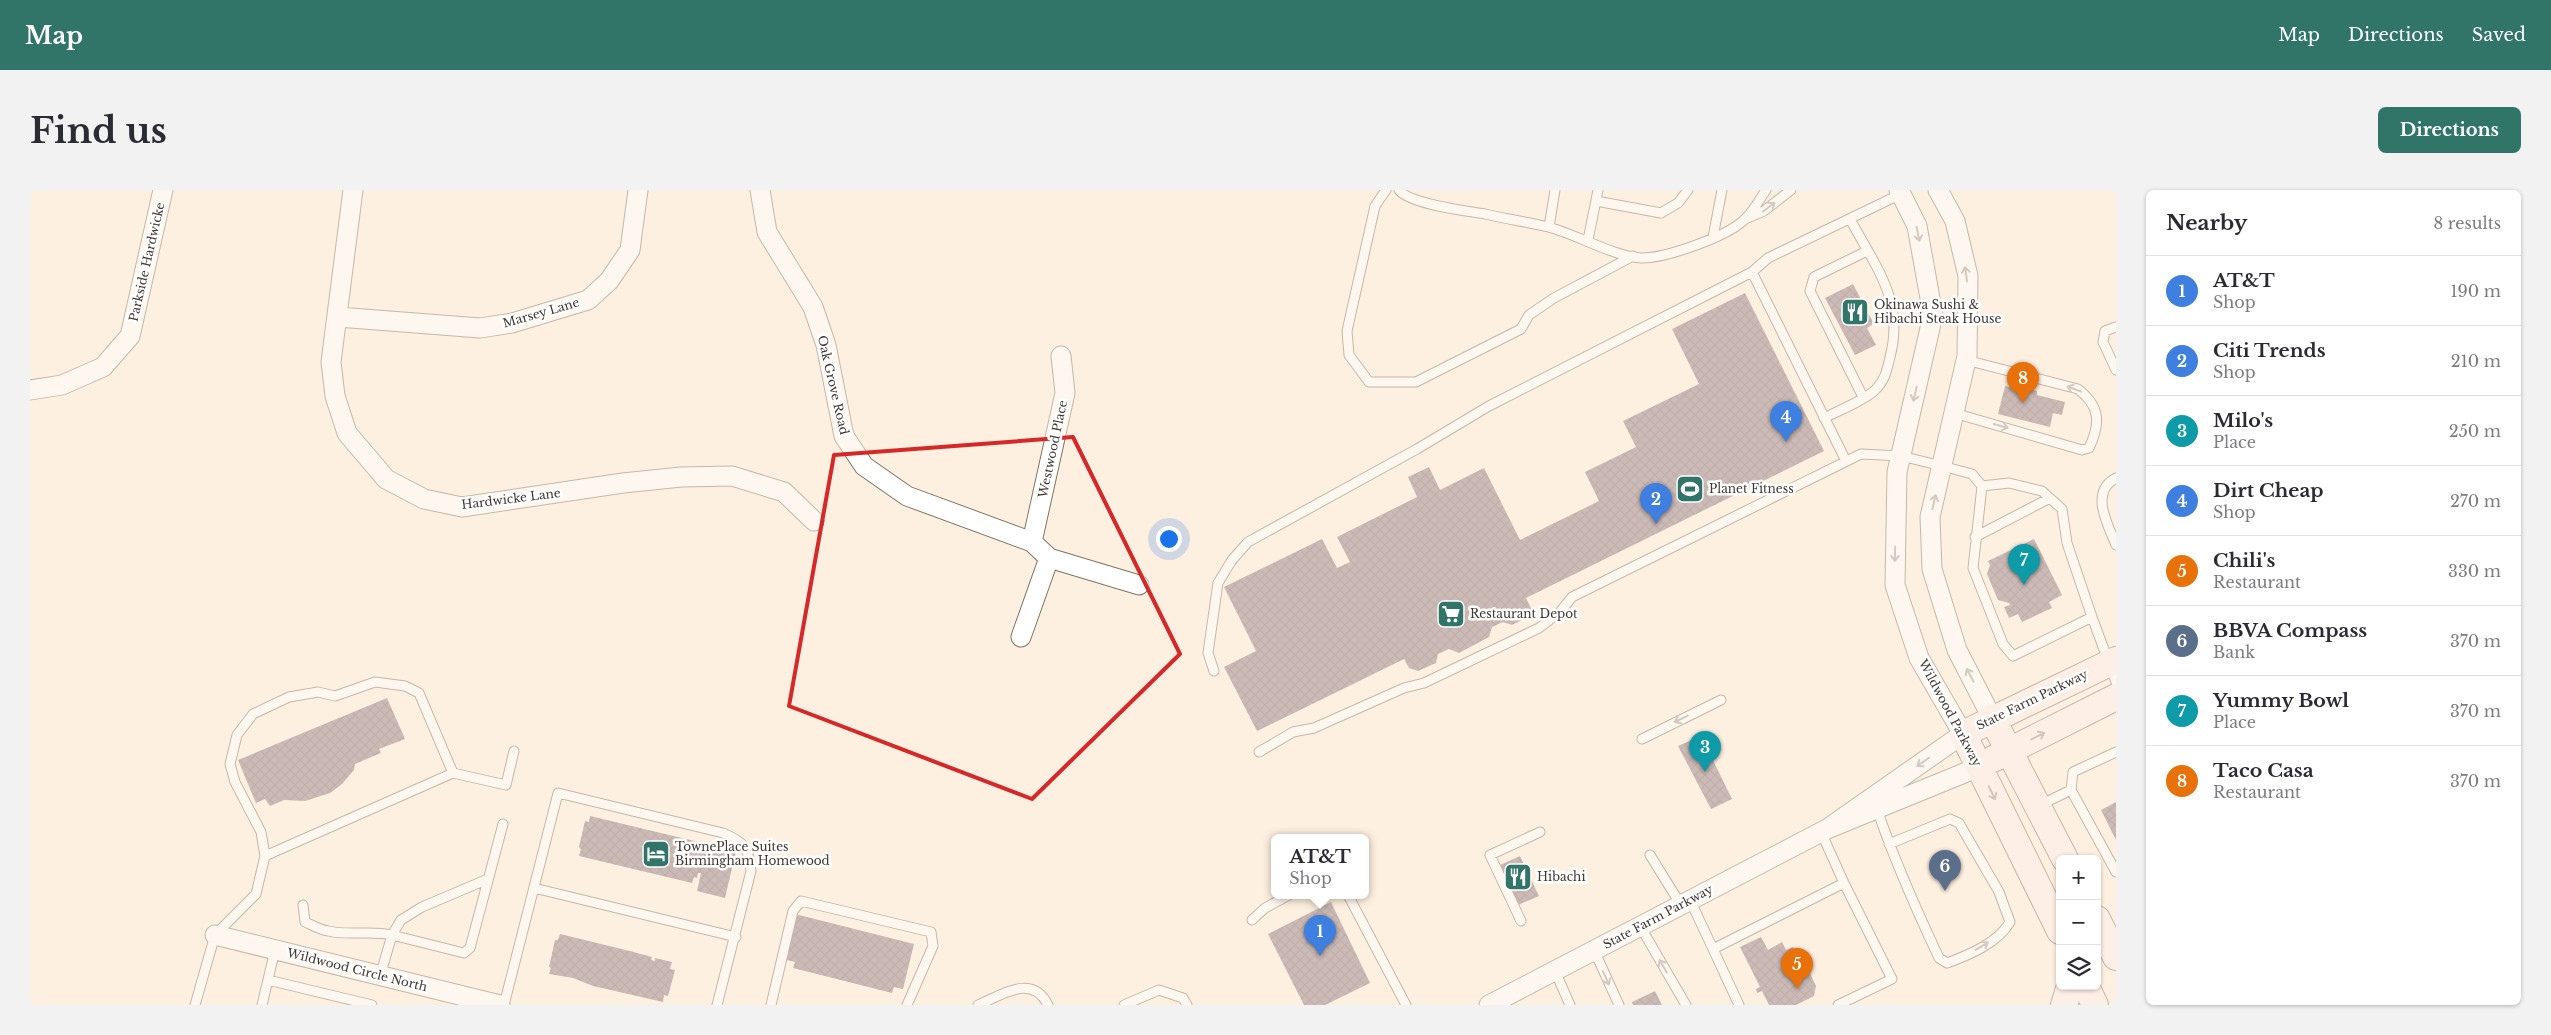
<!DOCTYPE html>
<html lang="en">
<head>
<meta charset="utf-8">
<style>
	:root { --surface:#fff; --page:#f2f2f3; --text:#2b2b33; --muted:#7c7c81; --line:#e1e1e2; --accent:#317569 }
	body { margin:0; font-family:"Libre Baskerville",serif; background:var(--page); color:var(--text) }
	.controls { position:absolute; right:15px; bottom:15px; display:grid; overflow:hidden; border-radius:8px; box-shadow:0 1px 4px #0004 }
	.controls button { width:45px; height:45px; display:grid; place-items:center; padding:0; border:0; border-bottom:1px solid var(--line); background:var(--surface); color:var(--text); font:25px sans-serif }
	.you { position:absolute; left:1138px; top:348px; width:18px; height:18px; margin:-12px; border:4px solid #fff; border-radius:50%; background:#1a73e8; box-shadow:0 0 0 8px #1a73e833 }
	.badge { display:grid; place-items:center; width:32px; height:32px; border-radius:50%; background:var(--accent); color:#fff; font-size:16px; font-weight:700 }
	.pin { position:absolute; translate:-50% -41px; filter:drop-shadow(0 1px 2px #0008) }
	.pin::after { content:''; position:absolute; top:26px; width:18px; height:15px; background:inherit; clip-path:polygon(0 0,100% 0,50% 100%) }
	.popup { position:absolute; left:1241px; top:644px; width:98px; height:65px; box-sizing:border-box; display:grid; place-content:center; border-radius:8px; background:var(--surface); filter:drop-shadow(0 1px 4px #0005); font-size:16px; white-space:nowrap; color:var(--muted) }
	.popup b { font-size:19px; color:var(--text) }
	.popup::after { content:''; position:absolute; left:50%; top:100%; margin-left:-10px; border:10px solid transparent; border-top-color:var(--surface) }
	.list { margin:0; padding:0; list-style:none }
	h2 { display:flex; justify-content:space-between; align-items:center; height:65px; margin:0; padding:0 20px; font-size:21px }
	h2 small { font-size:16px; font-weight:400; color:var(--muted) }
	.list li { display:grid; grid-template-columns:32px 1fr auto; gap:15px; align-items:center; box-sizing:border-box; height:70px; padding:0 20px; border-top:1px solid var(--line) }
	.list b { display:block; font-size:19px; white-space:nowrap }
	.list p { margin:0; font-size:16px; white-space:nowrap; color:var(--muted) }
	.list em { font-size:16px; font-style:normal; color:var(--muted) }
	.icon { flex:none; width:28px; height:28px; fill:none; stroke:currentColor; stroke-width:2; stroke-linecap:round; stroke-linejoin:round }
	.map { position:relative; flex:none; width:2086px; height:815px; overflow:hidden; border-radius:8px }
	header { display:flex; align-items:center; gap:30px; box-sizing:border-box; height:70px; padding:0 25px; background:var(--accent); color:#fff }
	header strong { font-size:24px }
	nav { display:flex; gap:28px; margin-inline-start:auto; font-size:18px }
	.intro { display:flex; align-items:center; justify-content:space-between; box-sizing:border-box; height:120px; padding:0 30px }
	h1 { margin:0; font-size:35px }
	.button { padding:12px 22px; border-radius:8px; background:var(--accent); color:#fff; font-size:18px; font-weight:700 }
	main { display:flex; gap:30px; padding:0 30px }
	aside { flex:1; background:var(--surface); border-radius:8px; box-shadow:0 1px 4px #0004 }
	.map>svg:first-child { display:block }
</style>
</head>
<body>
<header>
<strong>Map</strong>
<nav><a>Map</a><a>Directions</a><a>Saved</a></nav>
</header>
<div class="intro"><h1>Find us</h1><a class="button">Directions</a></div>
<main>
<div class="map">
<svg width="2086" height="815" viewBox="0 0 2086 815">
	<defs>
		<pattern id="building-cross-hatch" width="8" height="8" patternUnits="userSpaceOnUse" patternTransform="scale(1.25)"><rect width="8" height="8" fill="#907880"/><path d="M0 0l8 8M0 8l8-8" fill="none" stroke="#776369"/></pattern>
	</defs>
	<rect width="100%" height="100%" fill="#fef0e1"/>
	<path fill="url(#building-cross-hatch)" d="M1823 94 1844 134 1837 138 1846 155 1825 165 1795 108Z
		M1715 103 1794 261 1496 408 1501 418 1500 426 1482 435 1473 432 1462 437 1459 447 1429 463 1419 459 1408 464 1406 473 1388 481 1379 478 1374 469 1227 541 1194 477 1226 461 1194 397 1292 349 1307 378 1320 372 1307 347 1387 307 1378 287 1399 277 1410 300 1454 278 1490 350 1569 311 1555 282 1606 257 1593 231 1669 194 1642 139Z
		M1975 196 1995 201 1996 198 2007 201V205L2035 212 2032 225 2023 223 2020 237 1968 224Z
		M2004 349 2032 405 2019 412 2022 418 1992 432 1988 424 1979 428 1974 417 1980 415 1979 413 1968 410 1957 384 1960 375 1958 371Z
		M357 508 375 549 349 559 351 563 325 574 324 580 312 594 300 603 275 611 254 610 240 616 235 609 226 613 208 570Z
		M1671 546 1702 609 1681 619 1648 556Z
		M2086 612V650L2071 620Z
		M560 626 706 661 695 708 667 701 671 683H668L667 688 664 687 662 693 549 666 551 659 549 657 555 631 559 632Z
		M1490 666 1509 706 1488 715 1470 675Z
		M1301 712 1340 793 1295 815H1274L1238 744Z
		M765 724 884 754 873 799 864 797 862 803 763 778 765 772 753 769Z
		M530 744 600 761 622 767 621 770 625 771V768L642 772 640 779 645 780 638 806 634 805 633 812 563 796 543 788 519 784 521 778 519 777 525 750H528Z
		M1731 747 1738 760 1752 752 1756 760 1763 757 1770 771 1773 769 1786 796 1784 806 1766 815H1739L1732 801 1727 803 1726 799 1730 797 1710 757Z
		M1625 801 1632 815H1603L1602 812Z"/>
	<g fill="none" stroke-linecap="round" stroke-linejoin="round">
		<g stroke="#827363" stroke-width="11">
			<path id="lane" d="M1356 0 1345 16 1317 141 1319 165 1339 192H1386L1491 139 1499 125 1524 108 1603 66
				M1369 0C1379 14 1437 21 1455 24 1476 29 1498 32 1518 37 1546 44 1585 67 1612 68 1636 68 1700 46 1716 28 1724 20 1730 9 1736 0
				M1566 11 1631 23 1648 13 1658 0
				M1715 29 1734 21 1761 0
				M1519 37 1525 0
				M1683 47 1692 0
				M1558 50 1568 0
				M2086 137 2075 141 2073 152 2086 180
				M1833 207 1780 101 1784 87 1837 61
				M1924 223 2052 260 2059 258C2071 233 2070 216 2048 199L1936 170
				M1794 228C1810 220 1831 212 1844 201 1855 191 1857 180 1860 167 1875 111 1845 76 1820 29
				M1816 271 1722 82 1738 68 1873 3
				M2086 288C2059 302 2078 335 2086 355
				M1952 296 1979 293 2012 301 2032 319 2037 353 2062 427
				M1945 347 2020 308
				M1184 481 1178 463 1188 393 1202 370 1218 352 1387 259 1459 216 1722 82
				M1612 549 1691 510
				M1229 562 1263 542 1284 538 1374 498 1394 493 1509 438 1530 422 1542 407 1831 264 1871 266 1912 276 1942 284 1952 296 1943 378 1973 454 1983 466 2062 427 2086 492
				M423 583 476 595 484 561
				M2041 600 2043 582 2086 562
				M2010 615 2041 600 2086 682
				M1847 619C1864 670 1886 719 1909 768L1917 773C1939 765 1968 753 1980 732L1969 702 1929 633 1920 629 1859 654
				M1620 665 1651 715
				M504 698 706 747
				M1318 705 1376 815
				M1660 710 1683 759 1814 693 1791 642
				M273 715 275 732C282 735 290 740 298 741 319 746 340 740 362 745L371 730 392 717 458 689
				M1222 730 1235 718 1259 705
				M1491 731 1460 665 1510 642
				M1610 736 1656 815
				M1683 759 1709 815
				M1564 760 1589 815
				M1525 781 1540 815
				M350 786 362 745 434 763 440 758 473 634
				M238 790 342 815
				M165 815 185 745 226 704 235 666 231 642 205 592 200 574 207 545 223 524 259 507 288 502 305 506 345 492 375 496 389 503 423 583 235 666
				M232 815 245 760
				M474 815 528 603 693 643C716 653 718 657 721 681L687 815
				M741 815 763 721 771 711 901 742 903 756 877 815
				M948 815C972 805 1002 783 1018 815
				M1094 815 1129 800 1153 808 1157 815
				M1808 815 1862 789 1814 693"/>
		</g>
		<g stroke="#827363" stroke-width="21">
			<path id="street" d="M323 0 301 172 305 206 317 243 356 289 394 309 432 317 593 293 651 287 702 286 754 302 784 331
				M730 0 737 42 783 117 796 155 814 246 834 276 877 306 1002 352 1019 368 1109 395
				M1908 0 1925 31 1938 86 1937 166 1900 327 1902 379 1927 460 1962 528
				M308 127 450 138 482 133 558 110 579 91 600 60 608 0
				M0 200 32 195 73 177 100 146 133 0
				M1002 352 1035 203 1031 166
				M991 447 1019 368
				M1797 639 1933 544 1889 468 1865 395 1867 282 1903 125 1887 36 1869 0
				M185 745 470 815
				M1459 815 1797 639 1949 577"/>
		</g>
		<g stroke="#827363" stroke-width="28">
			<path id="secondary" d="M1962 528 2035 669
				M1963 569 2086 507
				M2067 729 2086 767
				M2030 741 1933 544 2086 470
				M2056 796 2065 815
				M2034 815 2040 796"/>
		</g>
		<use href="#lane" stroke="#fff" stroke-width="9"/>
		<use href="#street" stroke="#fff" stroke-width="19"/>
		<use href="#secondary" stroke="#feeeec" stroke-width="26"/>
	</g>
	<defs><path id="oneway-shaft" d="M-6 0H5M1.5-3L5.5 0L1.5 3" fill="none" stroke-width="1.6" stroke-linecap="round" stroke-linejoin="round" transform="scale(1.25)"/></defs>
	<g stroke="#9f9c98">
		<use href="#oneway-shaft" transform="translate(1739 17) rotate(-37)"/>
		<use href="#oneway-shaft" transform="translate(1888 44) rotate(79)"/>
		<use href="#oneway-shaft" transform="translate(1936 84) rotate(-98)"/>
		<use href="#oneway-shaft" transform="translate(2044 199) rotate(-159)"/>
		<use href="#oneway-shaft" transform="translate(1885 204) rotate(103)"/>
		<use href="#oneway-shaft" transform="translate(1971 236) rotate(16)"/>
		<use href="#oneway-shaft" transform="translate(1904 312) rotate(-77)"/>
		<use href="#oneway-shaft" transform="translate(1865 364) rotate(91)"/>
		<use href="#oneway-shaft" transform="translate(1940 485) rotate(-118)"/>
		<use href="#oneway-shaft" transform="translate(1651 529) rotate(154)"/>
		<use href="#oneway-shaft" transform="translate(1893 572) rotate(145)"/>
		<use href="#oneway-shaft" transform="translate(1952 756) rotate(-31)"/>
		<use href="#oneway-shaft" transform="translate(1633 776) rotate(-120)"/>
		<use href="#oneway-shaft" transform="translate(1576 788) rotate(66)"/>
	</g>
	<g stroke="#9e938e">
		<use href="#oneway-shaft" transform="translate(2008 546) rotate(-27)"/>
		<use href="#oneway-shaft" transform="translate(1962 603) rotate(64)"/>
	</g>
	<path d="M0 0H2086V815H0ZM1043 247 1150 464 1002 609 759 516 804 265Z" fill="#fef0e1" fill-opacity=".55" fill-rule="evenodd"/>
	<path fill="none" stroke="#d62828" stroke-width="4" stroke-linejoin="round" d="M1043 247 1150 464 1002 609 759 516 804 265Z"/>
	<defs>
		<g id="restaurant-square" transform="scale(1.4375)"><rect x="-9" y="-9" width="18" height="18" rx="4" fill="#317569" stroke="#fff"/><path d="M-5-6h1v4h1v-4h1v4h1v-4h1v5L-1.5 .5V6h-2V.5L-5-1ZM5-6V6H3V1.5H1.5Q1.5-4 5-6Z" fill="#fff"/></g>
		<g id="stadium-square" transform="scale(1.4375)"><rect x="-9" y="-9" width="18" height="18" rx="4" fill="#317569" stroke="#fff"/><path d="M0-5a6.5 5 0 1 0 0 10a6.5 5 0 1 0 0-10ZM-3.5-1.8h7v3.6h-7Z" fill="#fff"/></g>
		<g id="supermarket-square" transform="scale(1.4375)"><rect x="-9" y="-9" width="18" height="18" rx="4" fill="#317569" stroke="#fff"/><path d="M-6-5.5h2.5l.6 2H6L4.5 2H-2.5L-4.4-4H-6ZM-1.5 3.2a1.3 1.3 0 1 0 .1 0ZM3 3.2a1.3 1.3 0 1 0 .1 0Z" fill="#fff"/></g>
		<g id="hotel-square" transform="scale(1.4375)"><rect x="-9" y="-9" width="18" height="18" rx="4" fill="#317569" stroke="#fff"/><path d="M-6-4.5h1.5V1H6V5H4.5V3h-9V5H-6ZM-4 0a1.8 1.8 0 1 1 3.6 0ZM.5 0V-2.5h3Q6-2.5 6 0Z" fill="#fff"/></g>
	</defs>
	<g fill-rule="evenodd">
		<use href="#restaurant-square" x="1825" y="122"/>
		<use href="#stadium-square" x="1660" y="299"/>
		<use href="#supermarket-square" x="1421" y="424"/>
		<use href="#hotel-square" x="626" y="664"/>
		<use href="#restaurant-square" x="1488" y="687"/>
	</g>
	<g text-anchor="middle" stroke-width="5" stroke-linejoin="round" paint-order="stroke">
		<g font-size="12" fill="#3f3831" stroke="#fff">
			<text transform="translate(117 72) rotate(-77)" y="4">Parkside Hardwicke</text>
			<text transform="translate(511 123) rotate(-16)" y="4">Marsey Lane</text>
			<text transform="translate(803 195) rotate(77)" y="4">Oak Grove Road</text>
			<text transform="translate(1023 259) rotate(-78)" y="4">Westwood Place</text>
			<text transform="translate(481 309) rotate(-7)" y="4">Hardwicke Lane</text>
			<text transform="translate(2002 510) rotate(-26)" y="4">State Farm Parkway</text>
			<text transform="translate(1920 523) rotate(62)" y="4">Wildwood Parkway</text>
			<text transform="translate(1628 727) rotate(-28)" y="4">State Farm Parkway</text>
			<text transform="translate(327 780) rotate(14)" y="4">Wildwood Circle North</text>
		</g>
		<g font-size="12" fill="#3f3831" stroke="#fff" text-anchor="start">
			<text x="1844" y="119">Okinawa Sushi &amp;<tspan x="1844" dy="14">Hibachi Steak House</tspan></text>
			<text x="1679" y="303">Planet Fitness</text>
			<text x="1440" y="428">Restaurant Depot</text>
			<text x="645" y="661">TownePlace Suites<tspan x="645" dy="14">Birmingham Homewood</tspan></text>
			<text x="1507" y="691">Hibachi</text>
		</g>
	</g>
</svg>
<div class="controls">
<button>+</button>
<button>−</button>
<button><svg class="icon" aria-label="layers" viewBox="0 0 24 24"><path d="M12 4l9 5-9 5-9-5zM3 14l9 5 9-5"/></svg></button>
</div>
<div class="you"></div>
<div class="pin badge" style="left:1290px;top:766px;background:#3f7fe0">1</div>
<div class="popup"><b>AT&amp;T</b>Shop</div>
<div class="pin badge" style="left:1626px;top:334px;background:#3f7fe0">2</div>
<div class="pin badge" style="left:1675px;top:582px;background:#0f9aa8">3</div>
<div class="pin badge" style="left:1756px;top:252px;background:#3f7fe0">4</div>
<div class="pin badge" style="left:1767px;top:799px;background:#e8710a">5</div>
<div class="pin badge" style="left:1915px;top:701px;background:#5c6f8a">6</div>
<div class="pin badge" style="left:1994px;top:395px;background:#0f9aa8">7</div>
<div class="pin badge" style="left:1993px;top:213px;background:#e8710a">8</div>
</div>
<aside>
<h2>Nearby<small>8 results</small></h2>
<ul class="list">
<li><span class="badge" style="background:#3f7fe0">1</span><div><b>AT&amp;T</b><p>Shop</p></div><em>190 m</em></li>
<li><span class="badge" style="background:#3f7fe0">2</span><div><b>Citi Trends</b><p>Shop</p></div><em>210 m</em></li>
<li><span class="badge" style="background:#0f9aa8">3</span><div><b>Milo's</b><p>Place</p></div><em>250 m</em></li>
<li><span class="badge" style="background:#3f7fe0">4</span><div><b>Dirt Cheap</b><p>Shop</p></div><em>270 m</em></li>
<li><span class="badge" style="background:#e8710a">5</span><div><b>Chili's</b><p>Restaurant</p></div><em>330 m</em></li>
<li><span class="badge" style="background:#5c6f8a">6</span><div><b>BBVA Compass</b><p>Bank</p></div><em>370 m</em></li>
<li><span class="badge" style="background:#0f9aa8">7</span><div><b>Yummy Bowl</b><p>Place</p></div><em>370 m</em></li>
<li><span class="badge" style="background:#e8710a">8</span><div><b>Taco Casa</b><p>Restaurant</p></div><em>370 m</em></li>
</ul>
</aside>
</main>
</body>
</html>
